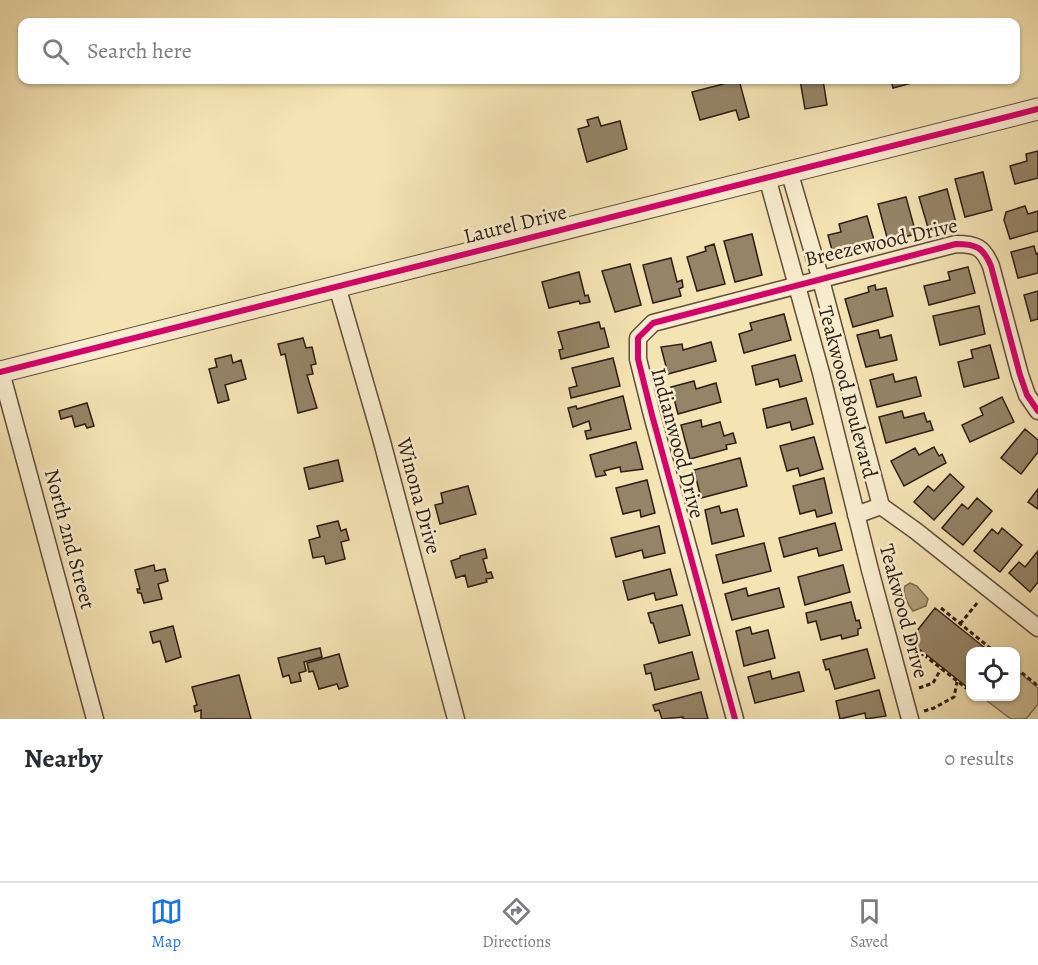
<!DOCTYPE html>
<html lang="en">
<head>
<meta charset="utf-8">
<style>
	:root { --surface:#fff; --page:#f7f7f7; --text:#2b2b33; --muted:#7c7c81; --line:#e1e1e2; --accent:#1a73e8 }
	body { margin:0; font-family:Alegreya,serif; background:var(--page); color:var(--text) }
	.controls { position:absolute; right:18px; bottom:18px; display:grid; overflow:hidden; border-radius:12px; box-shadow:0 2px 4px #0004 }
	.controls button { width:54px; height:54px; display:grid; place-items:center; padding:0; border:0; border-bottom:2px solid var(--line); background:var(--surface); color:var(--text); font:30px sans-serif }
	.list { margin:0; padding:0; list-style:none }
	h2 { display:flex; justify-content:space-between; align-items:center; height:78px; margin:0; padding:0 24px; font-size:26px }
	h2 small { font-size:20px; font-weight:400; color:var(--muted) }
	.icon { flex:none; width:33px; height:33px; fill:none; stroke:currentColor; stroke-width:2; stroke-linecap:round; stroke-linejoin:round }
	.map { position:relative; flex:none; width:1038px; height:719px; overflow:hidden }
	.search { position:absolute; background:var(--surface); box-shadow:0 2px 4px #0004; left:18px; right:18px; top:18px; height:66px; display:flex; align-items:center; gap:15px; box-sizing:border-box; padding:0 21px; border-radius:12px; color:var(--muted); font-size:22px }
	.sheet { height:162px; background:var(--surface) }
	nav { display:flex; justify-content:space-around; align-items:center; box-sizing:border-box; height:84px; border-top:2px solid var(--line); background:var(--surface); font-size:16px; color:var(--muted) }
	nav a { display:grid; justify-items:center; gap:3px }
	nav .on { color:var(--accent) }
	.map>svg:first-child { display:block }
</style>
</head>
<body>
<div class="map">
<svg width="1038" height="719" viewBox="0 0 1038 719">
	<rect width="100%" height="100%" fill="#f4e3b3"/>
	<filter id="stains"><feTurbulence type="fractalNoise" baseFrequency=".00333" numOctaves="4"/><feColorMatrix values="0 0 0 0 .2 0 0 0 0 .09 0 0 0 0 .02 0 0 0 .5 -.17"/></filter>
	<radialGradient id="worn" r=".72"><stop offset=".6" stop-color="#630" stop-opacity="0"/><stop offset="1" stop-color="#630" stop-opacity=".3"/></radialGradient>
	<path fill="#d2c198" stroke="#806f56" stroke-width="1.5" d="M1016 670 1038 688V704L1026 719H1011L982 697 1016 696Z"/>
	<path fill="#b1a07d" stroke="#7d6c53" stroke-width="1.5" d="M910 583 917 586 928 599 926 606 913 611C908 605 902 593 905 586Z"/>
	<path fill="#958467" stroke="#2e1d14" stroke-width="1.5" d="M739 80 749 117 739 120 736 110 700 120 692 92Z
		M800 80H823L827 105 805 109Z
		M891 80H914L915 82 893 88Z
		M598 117 601 126 620 121 627 149 587 162 578 129 589 126 587 120Z
		M1038 151V178L1015 184 1010 166 1027 161 1026 154Z
		M983 172 992 210 965 217 955 179Z
		M947 189 956 223 929 231 919 197Z
		M906 197 916 234 888 241 878 204Z
		M1025 206 1028 214 1038 211V231L1010 239 1004 220 1006 212Z
		M867 216 876 247 844 256 843 251 833 254 828 235 841 232 839 224Z
		M752 234 762 275 735 282 724 241Z
		M714 244 725 284 697 291 687 257 706 251 705 247Z
		M1034 246 1036 254 1038 253V273L1018 278 1011 252Z
		M671 258 677 282 682 280 683 287 679 289 681 296 653 303 643 265Z
		M630 264 641 305 615 312 602 271Z
		M968 267 975 293 929 305 924 286 950 280 948 272Z
		M579 272 585 296 588 295 590 302 580 304 579 301 549 308 542 282Z
		M875 285 876 290 886 288 893 316 853 327 845 299 869 292 868 287Z
		M1038 291V319L1031 321 1024 295Z
		M979 306 985 334 940 345 933 316Z
		M784 314 791 340 744 353 739 334 752 330 750 323Z
		M599 322 601 329 604 328 609 347 561 359 559 350 563 349 558 332Z
		M878 330 880 338 891 335 897 360 866 367 857 335Z
		M303 338 306 348 312 347 316 364 311 365 313 374 307 375 317 408 298 413 285 354 281 355 278 344Z
		M711 342 716 361 668 374 661 347 682 344 683 350Z
		M990 345 999 378 964 387 958 362 973 358 971 350Z
		M231 355 233 363 241 360 246 379 225 385 229 400 218 403 209 369 217 367 215 359Z
		M795 355 802 381 780 387 778 379 756 385 752 366Z
		M613 358 620 386 571 398 569 388 577 386 572 368Z
		M893 374 895 382 916 377 921 396 877 407 870 380Z
		M694 381 696 389 716 383 721 402 678 414 671 387Z
		M623 396 631 429 587 439 585 431 591 430 589 421 573 427 568 408 576 406 577 409Z
		M1002 397 1014 422 970 442 962 425 983 415 980 408Z
		M806 398 813 424 792 430 790 422 767 428 763 409Z
		M87 403 94 426 87 428 85 424 75 427 72 416 61 419 59 411Z
		M902 411 904 418 924 413 927 422 930 421 933 430 886 443 879 417Z
		M701 420 702 427 720 422 724 436 733 433 736 443 726 445 727 449 690 459 681 425Z
		M1025 429 1038 440V452L1021 474 1001 458Z
		M814 437 823 469 800 476 798 468 787 471 780 446Z
		M636 442 643 469 621 472 620 467 604 471 606 475 596 477 590 455Z
		M934 447 939 456 942 454 946 463 904 486 891 461 915 448 919 455Z
		M740 458 747 486 701 498 694 470Z
		M338 460 343 481 309 489 304 468Z
		M950 474 964 487 934 520 914 502 928 486 934 491Z
		M824 478 832 513 817 517 815 510 800 514 793 486Z
		M647 480 655 513 641 517 640 510 623 514 616 488Z
		M468 486 476 514 440 524 435 505 443 503 441 493Z
		M1038 489V509L1028 502Z
		M977 498 992 511 963 545 942 528 962 504 968 509Z
		M719 506 721 513 737 509 744 536 712 544 705 510Z
		M338 521 341 531 346 529 349 540 341 542 345 559 326 564 324 556 313 558 309 540 320 537 317 526Z
		M835 523 842 550 819 556 817 548 784 557 779 538Z
		M659 526 665 553 644 558 642 550 616 557 611 538Z
		M1002 528 1022 545 1000 572 974 551 992 529 998 534Z
		M764 543 771 571 723 583 716 555Z
		M485 549 487 558 483 559 487 573 491 572 493 578 486 579 487 582 468 587 465 575 456 578 451 561 460 558V556Z
		M1038 551V582L1030 592 1009 573 1019 562 1025 567Z
		M154 565 155 571 165 569 168 581 158 584 162 599 144 603 141 593H138L137 589H140L135 570Z
		M843 565 850 592 805 605 798 577Z
		M670 569 677 595 656 600 654 593 628 600 623 581Z
		M746 588 748 596 779 588 784 607 732 620 725 594Z
		M851 602 856 621 859 620 861 628 858 629V635L842 639 841 635 821 640 816 621 808 623 806 613Z
		M682 605 690 635 659 643 653 623H651L648 613Z
		M935 608 990 652H970V683L967 687 909 641Z
		M173 626 181 657 166 662 160 641 153 643 150 632Z
		M750 627 752 634 768 630 775 658 744 666 736 631Z
		M320 648 322 657 304 662 306 671 299 673 301 681 291 683 289 675 283 677 278 658Z
		M867 649 875 678 835 689 829 669 826 670 823 660Z
		M692 652 699 679 655 690 651 673 646 674 644 665Z
		M339 654 348 686 339 689 337 684 319 689 313 671 309 672 307 663Z
		M770 671 772 679 799 672 804 691 755 703 748 677Z
		M239 675 251 719H201V710L195 712 194 706 197 705 192 687Z
		M879 690 886 716 866 719 865 713 840 719 836 701Z
		M701 692 708 719H683V717L662 719 659 710 655 711 653 705Z"/>
	<g fill="none" stroke-linecap="round" stroke-linejoin="round">
		<g stroke="#604e3c" stroke-width="19">
			<path id="minor" d="M789 171 821 280 881 506
				M767 177 821 373 870 570 910 719
				M337 286 381 438 456 719
				M1 372 95 719
				M856 515 881 506 916 531 1038 628
				M735 719 652 415 638 359V338L653 323 956 244C976 244 983 247 991 266L1020 375 1027 395 1038 411"/>
		</g>
		<g stroke="#604e3c" stroke-width="23">
			<path id="tertiary" d="M0 372 1038 109"/>
		</g>
		<path stroke="#2e1d14" stroke-width="3" stroke-dasharray="4.5 3" stroke-linecap="butt" d="M941 608 995 652
			M960 624 978 602
			M910 639V644L966 688 970 685
			M1016 668 1038 686
			M919 688 933 683 941 669
			M924 711 934 708 954 697 957 682"/>
		<use href="#minor" stroke="#f8edce" stroke-width="16"/>
		<use href="#tertiary" stroke="#f8edce" stroke-width="21"/>
		<g stroke="#f8edce" stroke-width="10">
			<path id="cycleway" d="M0 372 1038 109
				M735 719 652 415 638 359V338L653 323 956 244C976 244 983 247 991 266L1020 375 1027 395 1038 411"/>
		</g>
		<use href="#cycleway" stroke="#d6006c" stroke-width="6"/>
	</g>
	<g text-anchor="middle" stroke-width="5" stroke-linejoin="round" paint-order="stroke">
		<g font-size="21" fill="#2e1d14" stroke="#f8edce">
			<text transform="translate(515 224) rotate(-14)" y="7">Laurel Drive</text>
			<text transform="translate(881 242) rotate(-13)" y="7">Breezewood Drive</text>
			<text transform="translate(848 392) rotate(75)" y="7">Teakwood Boulevard</text>
			<text transform="translate(678 443) rotate(75)" y="7">Indianwood Drive</text>
			<text transform="translate(419 496) rotate(75)" y="7">Winona Drive</text>
			<text transform="translate(70 539) rotate(75)" y="7">North 2nd Street</text>
			<text transform="translate(904 611) rotate(75)" y="7">Teakwood Drive</text>
		</g>
	</g>
	<rect width="100%" height="100%" filter="url(#stains)"/>
	<rect width="100%" height="100%" fill="url(#worn)"/>
</svg>
<div class="controls">
<button><svg class="icon" aria-label="locate" viewBox="0 0 24 24"><circle cx="12" cy="12" r="6"/><path d="M12 2v4M12 18v4M2 12h4M18 12h4"/></svg></button>
</div>
<div class="search"><svg class="icon" aria-label="search" viewBox="0 0 24 24"><circle cx="10" cy="10" r="6"/><path d="M15 15l6 6"/></svg>Search here</div>
</div>
<section class="sheet">
<h2>Nearby<small>0 results</small></h2>
<ul class="list">
</ul>
</section>
<nav>
<a class="on"><svg class="icon" aria-label="map" viewBox="0 0 24 24"><path d="M3 6l6-2 6 2 6-2v14l-6 2-6-2-6 2zM9 4v14M15 6v14"/></svg>Map</a>
<a><svg class="icon" aria-label="directions" viewBox="0 0 24 24"><path d="M12 3l9 9-9 9-9-9zM9 14v-3h6M13 9l2 2-2 2"/></svg>Directions</a>
<a><svg class="icon" aria-label="saved" viewBox="0 0 24 24"><path d="M7 4h10v16l-5-4-5 4z"/></svg>Saved</a>
</nav>
</body>
</html>
